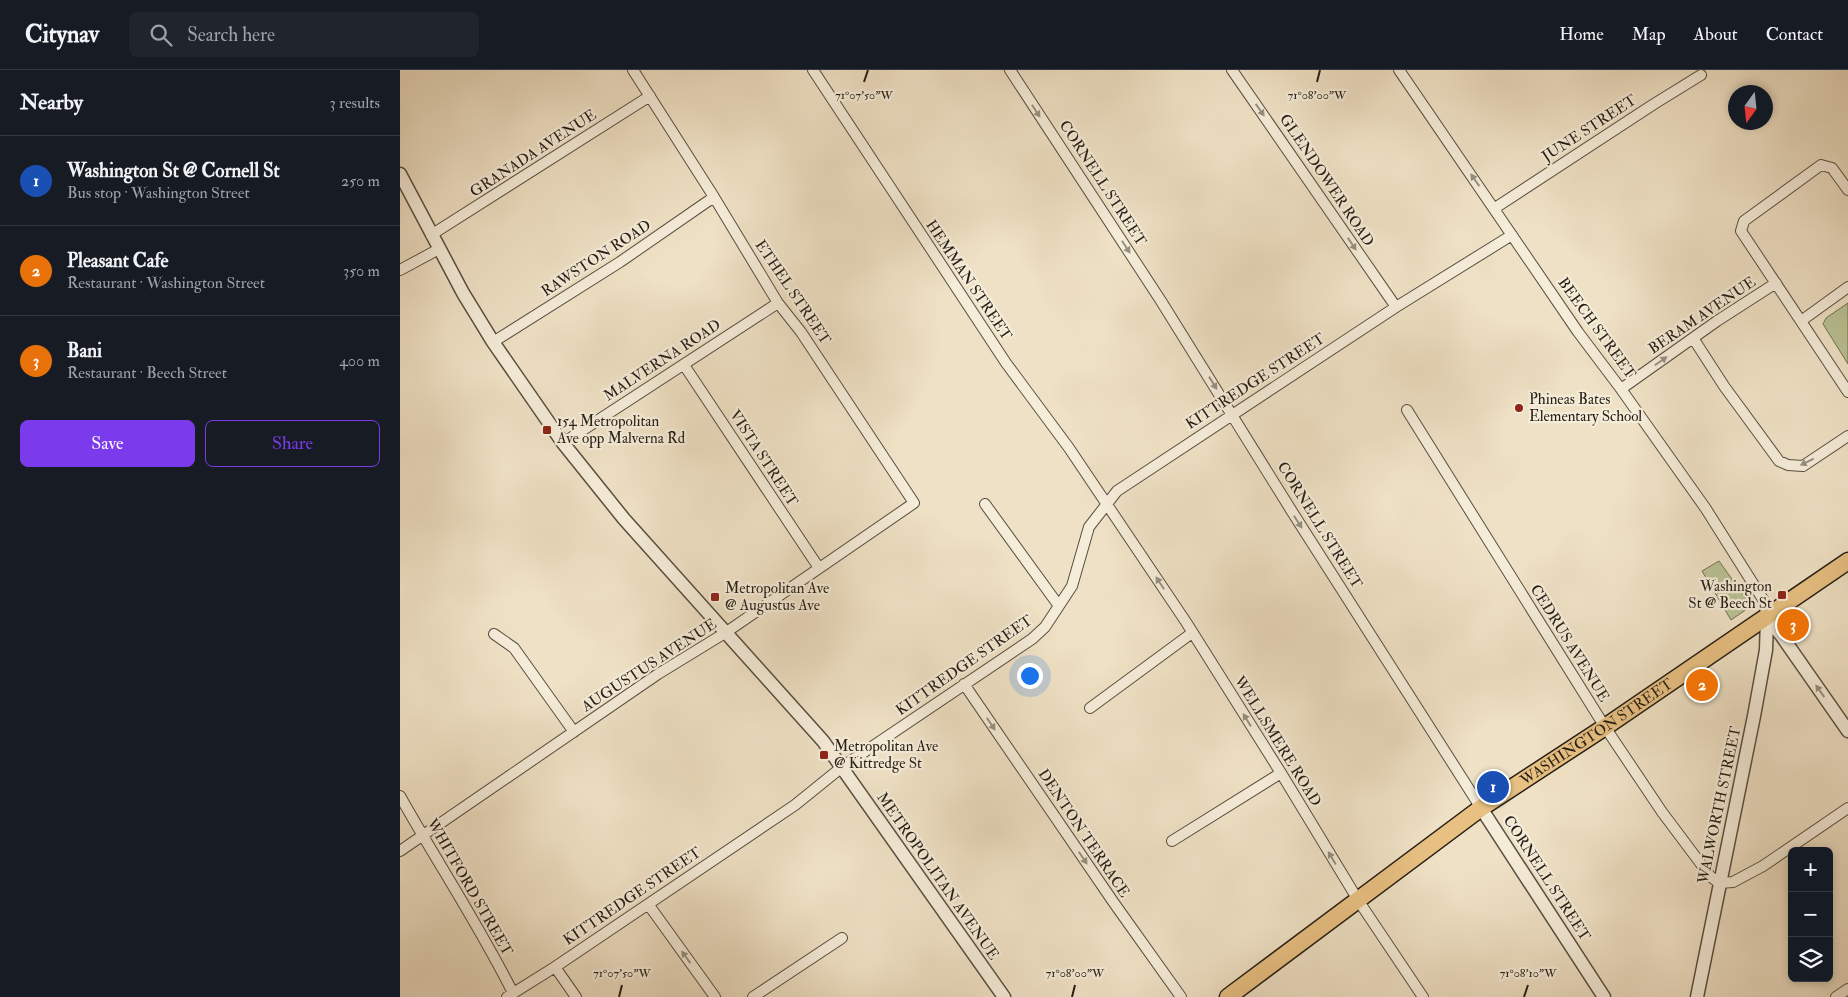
<!DOCTYPE html>
<html lang="en">
<head>
<meta charset="utf-8">
<style>
	:root { --surface:#171b24; --page:#20242c; --text:#f1f3f6; --muted:#9ea1a6; --line:#363941; --accent:#7c3aed }
	body { margin:0; font-family:"IM FELL Double Pica",serif; background:var(--page); color:var(--text) }
	.controls { position:absolute; right:15px; bottom:15px; display:grid; overflow:hidden; border-radius:8px; box-shadow:0 2px 8px #0003 }
	.controls button { width:45px; height:45px; display:grid; place-items:center; padding:0; border:0; border-bottom:1px solid var(--line); background:var(--surface); color:var(--text); font:25px sans-serif }
	.compass { position:absolute; left:1328px; top:15px; width:45px; height:45px; border-radius:50%; background:var(--surface); box-shadow:0 2px 8px #0003; rotate:195deg }
	.you { position:absolute; left:629px; top:605px; width:18px; height:18px; margin:-12px; border:4px solid #fff; border-radius:50%; background:#1a73e8; box-shadow:0 0 0 8px #1a73e833 }
	.badge { display:grid; place-items:center; width:32px; height:32px; border-radius:50%; background:var(--accent); color:#fff; font-size:16px; font-weight:700 }
	.pin { position:absolute; translate:-50% -50%; border:2px solid #fff; box-shadow:0 1px 5px #0006 }
	.list { margin:0; padding:0; list-style:none }
	h2 { display:flex; justify-content:space-between; align-items:center; height:65px; margin:0; padding:0 20px; font-size:21px }
	h2 small { font-size:16px; font-weight:400; color:var(--muted) }
	.list li { display:grid; grid-template-columns:32px 1fr auto; gap:15px; align-items:center; box-sizing:border-box; height:90px; padding:0 20px; border-top:1px solid var(--line) }
	.list b { display:block; font-size:19px; white-space:nowrap }
	.list p { margin:0; font-size:16px; white-space:nowrap; color:var(--muted) }
	.list em { font-size:16px; font-style:normal; color:var(--muted) }
	.actions { display:flex; gap:10px; padding:15px 20px }
	.actions a { flex:1; padding:11px 0; border:1px solid var(--accent); border-radius:8px; text-align:center; font-size:18px; color:var(--accent) }
	.actions .main { background:var(--accent); color:#fff }
	.icon { flex:none; width:28px; height:28px; fill:none; stroke:currentColor; stroke-width:2; stroke-linecap:round; stroke-linejoin:round }
	.map { position:relative; flex:none; width:1448px; height:927px; overflow:hidden }
	header { display:flex; align-items:center; gap:30px; box-sizing:border-box; height:70px; padding:0 25px; background:var(--surface); border-bottom:1px solid var(--line) }
	header strong { font-size:24px }
	nav { display:flex; gap:28px; margin-inline-start:auto; font-size:18px }
	.search { width:350px; height:45px; background:var(--page); display:flex; align-items:center; gap:12px; box-sizing:border-box; padding:0 18px; border-radius:8px; color:var(--muted); font-size:19px }
	main { display:flex }
	aside { flex:1; background:var(--surface) }
	.map>svg:first-child { display:block }
</style>
</head>
<body>
<header>
<strong>Citynav</strong>
<div class="search"><svg class="icon" aria-label="search" viewBox="0 0 24 24"><circle cx="10" cy="10" r="6"/><path d="M15 15l6 6"/></svg>Search here</div>
<nav><a>Home</a><a>Map</a><a>About</a><a>Contact</a></nav>
</header>
<main>
<aside>
<h2>Nearby<small>3 results</small></h2>
<ul class="list">
<li><span class="badge" style="background:#1a4fb4">1</span><div><b>Washington St @ Cornell St</b><p>Bus stop · Washington Street</p></div><em>250 m</em></li>
<li><span class="badge" style="background:#e8710a">2</span><div><b>Pleasant Cafe</b><p>Restaurant · Washington Street</p></div><em>350 m</em></li>
<li><span class="badge" style="background:#e8710a">3</span><div><b>Bani</b><p>Restaurant · Beech Street</p></div><em>400 m</em></li>
</ul>
<div class="actions"><a class="main">Save</a><a>Share</a></div>
</aside>
<div class="map">
<svg width="1448" height="927" viewBox="0 0 1448 927">
	<rect width="100%" height="100%" fill="#efe1c5"/>
	<filter id="stains"><feTurbulence type="fractalNoise" baseFrequency=".004" numOctaves="4"/><feColorMatrix values="0 0 0 0 .2 0 0 0 0 .09 0 0 0 0 .02 0 0 0 .5 -.17"/></filter>
	<radialGradient id="worn" r=".72"><stop offset=".6" stop-color="#630" stop-opacity="0"/><stop offset="1" stop-color="#630" stop-opacity=".3"/></radialGradient>
	<path fill="#bac294" stroke="#707054" d="M1448 233V294L1423 254 1426 248Z
		M1319 491 1349 533 1347 539 1331 550 1302 501Z"/>
	<g fill="none" stroke-linecap="round" stroke-linejoin="round">
		<g stroke="#584e40" stroke-width="12">
			<path id="minor" d="M413 0 606 293 669 378 786 552 881 703 958 830 1023 927
				M610 0 761 231 891 440 1081 738
				M832 0 996 237
				M999 0 1178 262 1221 319 1306 439 1364 531 1367 548
				M1448 120 1432 98 1421 95 1344 151 1341 161 1448 322
				M1095 138 1254 34 1301 5
				M31 165 250 26
				M0 200 39 179
				M1401 251 1448 217
				M1293 268 1324 316 1379 391 1388 395 1403 396 1448 366
				M93 272 220 192 314 127
				M284 295 419 498
				M1221 319 1317 251 1376 213
				M1007 340 1205 657 1262 742 1310 806 1319 813 1333 812 1363 796 1448 738
				M163 373 378 233
				M585 434 659 536
				M94 564 114 578 174 662
				M564 614 714 833 781 927
				M690 638 792 563
				M0 726C37 792 79 855 113 923
				M772 771 881 703
				M0 781 258 604 325 563 514 433 401 262 378 233 314 127 233 0
				M248 834 315 927
				M155 897 176 927
				M107 927 155 897 395 735 442 697 632 569 645 557 672 516 689 457 717 421 996 237 1112 165
				M353 927 442 868
				M1436 927 1448 919"/>
		</g>
		<g stroke="#584e40" stroke-width="15">
			<path id="tertiary" d="M0 104 63 223 93 272 163 373 224 449 423 671 604 927
				M1367 548 1381 565 1448 661
				M1081 738 1204 927
				M1297 927 1354 646 1366 580 1367 548"/>
		</g>
		<g stroke="#251d14" stroke-width="19">
			<g id="primary">
				<path id="s1" d="M828 927 1081 738 1205 657 1448 491"/>
			</g>
		</g>
		<use href="#minor" stroke="#f5ecd9" stroke-width="10"/>
		<use href="#tertiary" stroke="#f5ecd9" stroke-width="12"/>
		<use href="#primary" stroke="#e8c082" stroke-width="16"/>
	</g>
	<defs><path id="oneway-solid" d="M-6-.8H1V-3.2L6.5 0L1 3.2V.8H-6Z" transform="scale(1.25)"/></defs>
	<g fill="#978f80">
		<use href="#oneway-solid" transform="translate(860 40) rotate(55)"/>
		<use href="#oneway-solid" transform="translate(636 41) rotate(57)"/>
		<use href="#oneway-solid" transform="translate(1075 110) rotate(-125)"/>
		<use href="#oneway-solid" transform="translate(952 174) rotate(56)"/>
		<use href="#oneway-solid" transform="translate(726 177) rotate(57)"/>
		<use href="#oneway-solid" transform="translate(1261 291) rotate(-35)"/>
		<use href="#oneway-solid" transform="translate(813 313) rotate(58)"/>
		<use href="#oneway-solid" transform="translate(1407 392) rotate(154)"/>
		<use href="#oneway-solid" transform="translate(898 452) rotate(57)"/>
		<use href="#oneway-solid" transform="translate(760 513) rotate(-124)"/>
		<use href="#oneway-solid" transform="translate(1420 621) rotate(-125)"/>
		<use href="#oneway-solid" transform="translate(847 650) rotate(-122)"/>
		<use href="#oneway-solid" transform="translate(591 654) rotate(56)"/>
		<use href="#oneway-solid" transform="translate(683 788) rotate(56)"/>
		<use href="#oneway-solid" transform="translate(932 788) rotate(-121)"/>
		<use href="#oneway-solid" transform="translate(286 887) rotate(-126)"/>
	</g>
	<path fill="none" stroke="#251d14" stroke-width="2" d="M464 12 468 0M917 12 920 0M219 927 222 915M672 927 675 915M1124 927 1128 915"/>
	<g fill="#8f2418" stroke="#f5ecd9" stroke-width="2">
		<circle cx="1119" cy="338" r="5"/>
		<rect x="142" y="355" width="10" height="10" rx="2.5"/>
		<rect x="1377" y="520" width="10" height="10" rx="2.5"/>
		<rect x="310" y="522" width="10" height="10" rx="2.5"/>
		<rect x="419" y="680" width="10" height="10" rx="2.5"/>
	</g>
	<g text-anchor="middle" stroke-width="4.5" stroke-linejoin="round" paint-order="stroke">
		<g font-size="15" fill="#251d14" stroke="#f5ecd9">
			<text transform="translate(1189 58) rotate(-33)" y="5">JUNE STREET</text>
			<text transform="translate(133 83) rotate(-33)" y="5">GRANADA AVENUE</text>
			<text transform="translate(927 110) rotate(56)" y="5">GLENDOWER ROAD</text>
			<text transform="translate(703 113) rotate(57)" y="5">CORNELL STREET</text>
			<text transform="translate(196 188) rotate(-33)" y="5">RAWSTON ROAD</text>
			<text transform="translate(569 210) rotate(56)" y="5">HEMMAN STREET</text>
			<text transform="translate(393 222) rotate(56)" y="5">ETHEL STREET</text>
			<text transform="translate(1302 245) rotate(-34)" y="5">BERAM AVENUE</text>
			<text transform="translate(1197 258) rotate(54)" y="5">BEECH STREET</text>
			<text transform="translate(262 290) rotate(-33)" y="5">MALVERNA ROAD</text>
			<text transform="translate(855 311) rotate(-33)" y="5">KITTREDGE STREET</text>
			<text transform="translate(364 388) rotate(57)" y="5">VISTA STREET</text>
			<text transform="translate(920 455) rotate(58)" y="5">CORNELL STREET</text>
			<text transform="translate(1170 573) rotate(58)" y="5">CEDRUS AVENUE</text>
			<text transform="translate(249 595) rotate(-33)" y="5">AUGUSTUS AVENUE</text>
			<text transform="translate(564 595) rotate(-35)" y="5">KITTREDGE STREET</text>
			<text dy="5" stroke="none"><textPath href="#s1" startOffset="454">WASHINGTON STREET</textPath></text>
			<text transform="translate(878 671) rotate(58)" y="5">WELLSMERE ROAD</text>
			<text transform="translate(1319 735) rotate(-78)" y="5">WALWORTH STREET</text>
			<text transform="translate(684 763) rotate(56)" y="5">DENTON TERRACE</text>
			<text transform="translate(538 806) rotate(55)" y="5">METROPOLITAN AVENUE</text>
			<text transform="translate(1147 808) rotate(57)" y="5">CORNELL STREET</text>
			<text transform="translate(70 817) rotate(60)" y="5">WHITFORD STREET</text>
			<text transform="translate(232 826) rotate(-34)" y="5">KITTREDGE STREET</text>
		</g>
		<g font-size="15" fill="#251d14" stroke="#f5ecd9" text-anchor="start">
			<text x="1129" y="334">Phineas Bates<tspan x="1129" dy="17">Elementary School</tspan></text>
			<text x="157" y="356">154 Metropolitan<tspan x="157" dy="17">Ave opp Malverna Rd</tspan></text>
			<text x="1372" y="521" text-anchor="end">Washington<tspan x="1372" dy="17">St @ Beech St</tspan></text>
			<text x="325" y="523">Metropolitan Ave<tspan x="325" dy="17">@ Augustus Ave</tspan></text>
			<text x="434" y="681">Metropolitan Ave<tspan x="434" dy="17">@ Kittredge St</tspan></text>
		</g>
	</g>
	<g font-size="12" text-anchor="middle" fill="#251d14" stroke="#f5ecd9" stroke-width="4.5" stroke-linejoin="round" paint-order="stroke">
		<text x="464" y="29">71°07'50"W</text>
		<text x="917" y="29">71°08'00"W</text>
		<text x="222" y="907">71°07'50"W</text>
		<text x="675" y="907">71°08'00"W</text>
		<text x="1128" y="907">71°08'10"W</text>
	</g>
	<rect width="100%" height="100%" filter="url(#stains)"/>
	<rect width="100%" height="100%" fill="url(#worn)"/>
</svg>
<div class="controls">
<button>+</button>
<button>−</button>
<button><svg class="icon" aria-label="layers" viewBox="0 0 24 24"><path d="M12 4l9 5-9 5-9-5zM3 14l9 5 9-5"/></svg></button>
</div>
<svg class="compass" viewBox="-18 -18 36 36"><path d="M0-13l5 13h-10z" fill="#e53935"/><path d="M0 13l5-13h-10z" fill="#9ea1a6"/></svg>
<div class="you"></div>
<div class="pin badge" style="left:1093px;top:717px;background:#1a4fb4">1</div>
<div class="pin badge" style="left:1302px;top:615px;background:#e8710a">2</div>
<div class="pin badge" style="left:1393px;top:555px;background:#e8710a">3</div>
</div>
</main>
</body>
</html>
